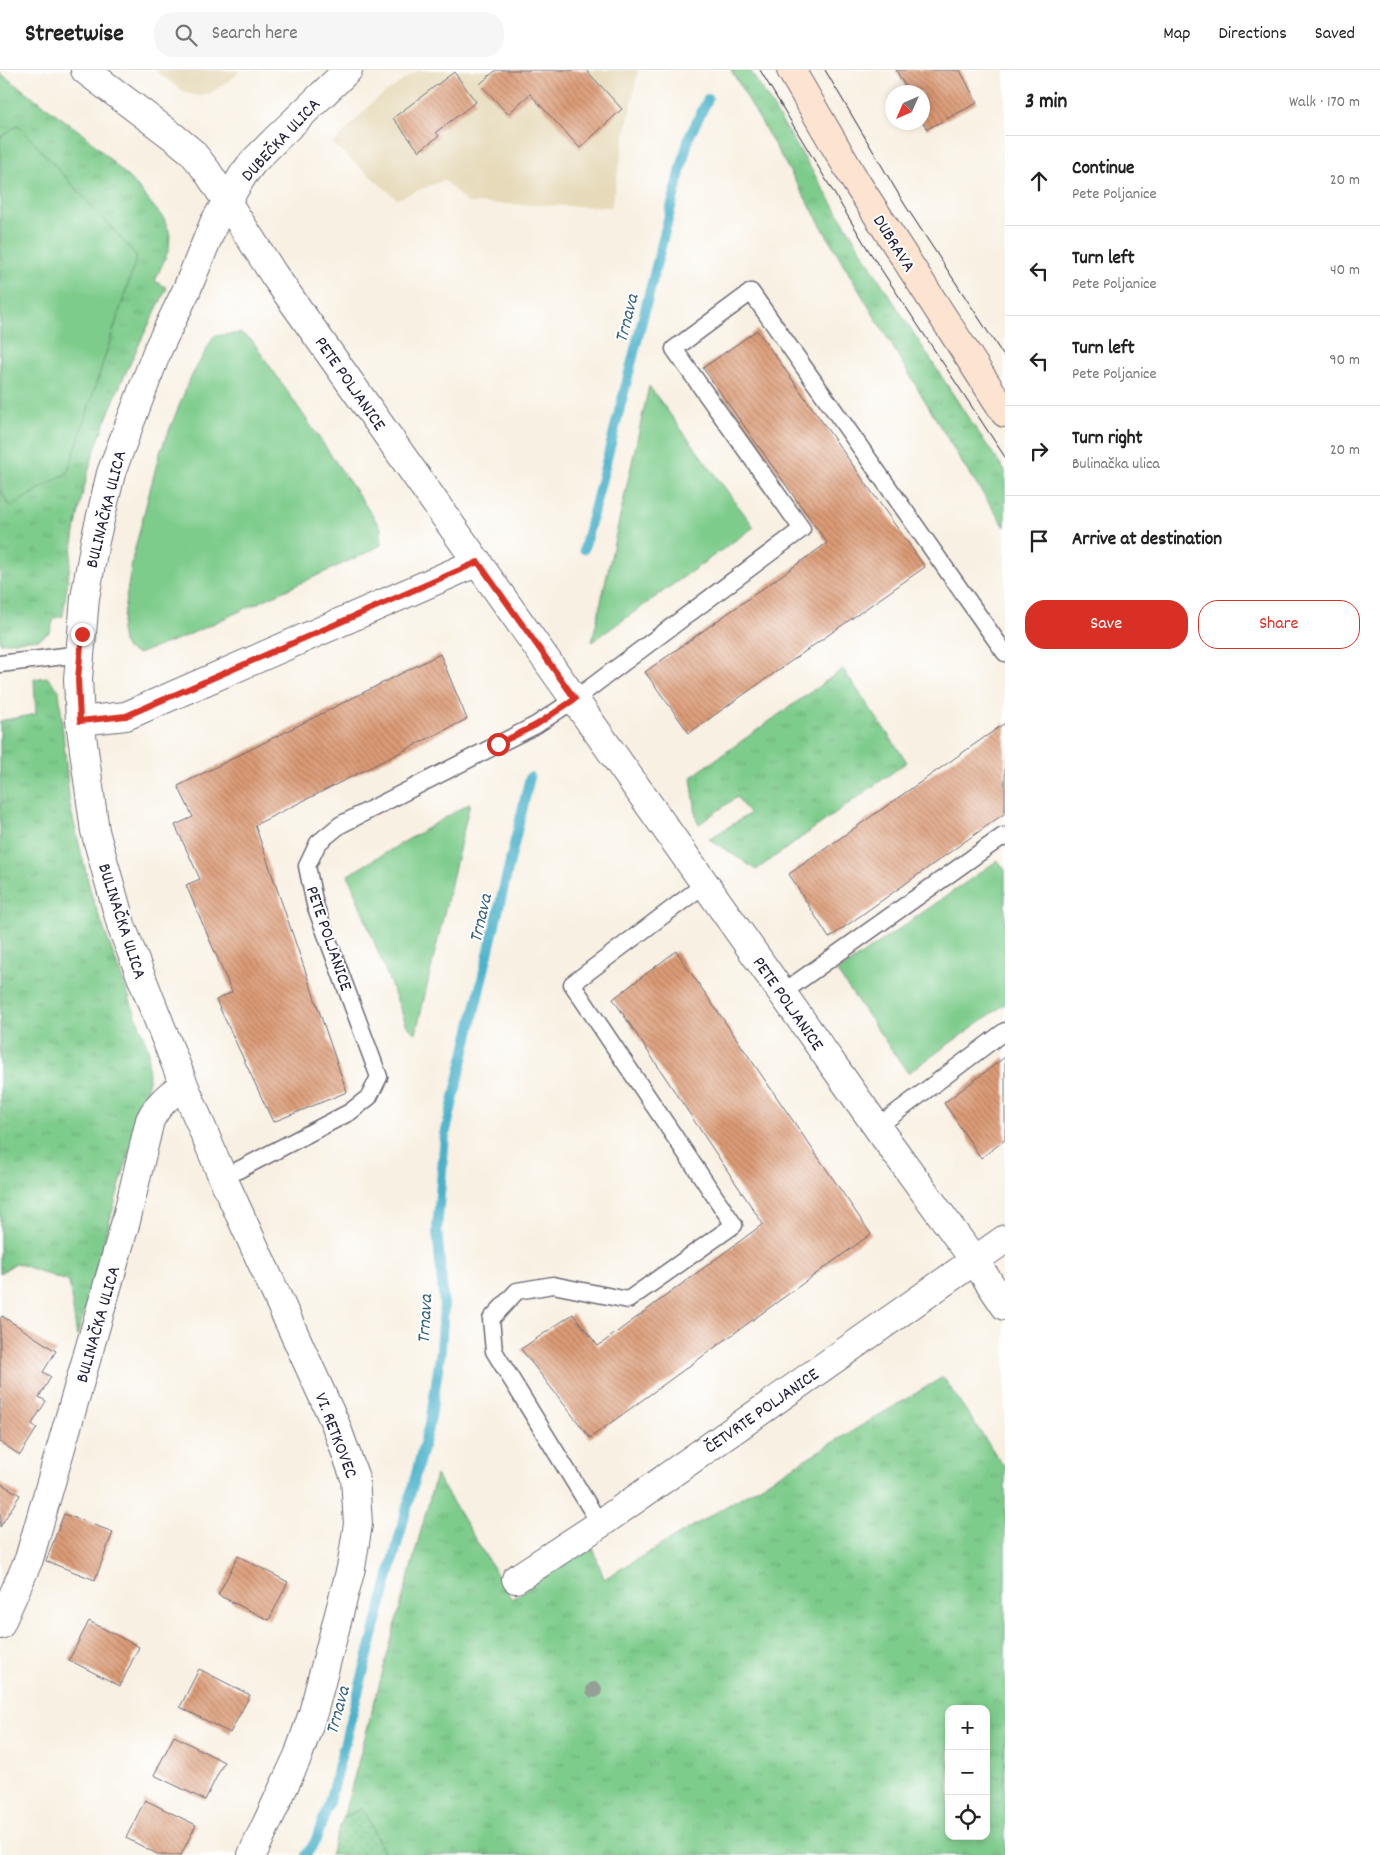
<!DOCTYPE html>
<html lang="en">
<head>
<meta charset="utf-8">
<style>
	:root { --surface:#fff; --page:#f6f6f6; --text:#222; --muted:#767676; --line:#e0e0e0; --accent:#d93025 }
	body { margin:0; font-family:Dekko,sans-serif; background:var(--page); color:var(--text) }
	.controls { position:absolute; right:15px; bottom:15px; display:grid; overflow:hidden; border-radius:10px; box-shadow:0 2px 8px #0003 }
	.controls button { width:45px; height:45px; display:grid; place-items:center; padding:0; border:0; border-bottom:1px solid var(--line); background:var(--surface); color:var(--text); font:25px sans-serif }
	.compass { position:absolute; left:885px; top:15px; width:45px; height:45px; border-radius:50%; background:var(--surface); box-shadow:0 2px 8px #0003; rotate:225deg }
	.stop { position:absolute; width:15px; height:15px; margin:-11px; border:4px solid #d93025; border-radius:50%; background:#fff }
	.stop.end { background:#d93025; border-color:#fff; box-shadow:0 1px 5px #0008 }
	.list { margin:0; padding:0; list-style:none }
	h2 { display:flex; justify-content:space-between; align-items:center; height:65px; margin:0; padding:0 20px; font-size:21px }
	h2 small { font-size:16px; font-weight:400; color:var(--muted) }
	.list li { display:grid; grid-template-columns:32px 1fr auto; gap:15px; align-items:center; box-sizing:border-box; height:90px; padding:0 20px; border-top:1px solid var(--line) }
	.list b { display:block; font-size:19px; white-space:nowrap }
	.list p { margin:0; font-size:16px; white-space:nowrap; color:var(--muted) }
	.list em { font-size:16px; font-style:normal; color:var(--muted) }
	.actions { display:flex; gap:10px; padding:15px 20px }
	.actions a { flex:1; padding:11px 0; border:1px solid var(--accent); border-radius:20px; text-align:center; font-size:18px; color:var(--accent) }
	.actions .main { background:var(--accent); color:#fff }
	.icon { flex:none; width:28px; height:28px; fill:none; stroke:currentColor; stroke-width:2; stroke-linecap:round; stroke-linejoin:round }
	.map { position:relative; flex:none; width:1005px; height:1785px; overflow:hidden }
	header { display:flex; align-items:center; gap:30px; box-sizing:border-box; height:70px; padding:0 25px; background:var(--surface); border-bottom:1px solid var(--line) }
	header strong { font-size:24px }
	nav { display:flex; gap:28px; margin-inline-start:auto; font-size:18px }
	.search { width:350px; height:45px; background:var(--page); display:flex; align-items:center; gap:12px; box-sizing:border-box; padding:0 18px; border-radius:20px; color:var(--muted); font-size:19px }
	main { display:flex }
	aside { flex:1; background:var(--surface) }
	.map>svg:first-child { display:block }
</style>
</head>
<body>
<header>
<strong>Streetwise</strong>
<div class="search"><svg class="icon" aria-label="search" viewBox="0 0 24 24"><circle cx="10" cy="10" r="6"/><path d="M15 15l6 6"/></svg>Search here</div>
<nav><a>Map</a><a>Directions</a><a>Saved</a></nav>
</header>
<main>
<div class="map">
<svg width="1005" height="1785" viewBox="0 0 1005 1785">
	<defs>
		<pattern id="grass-tufts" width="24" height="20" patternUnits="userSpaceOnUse" patternTransform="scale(1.25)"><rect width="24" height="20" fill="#7ecc8c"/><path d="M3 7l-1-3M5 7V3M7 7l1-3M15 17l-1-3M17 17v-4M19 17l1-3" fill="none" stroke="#6daf7a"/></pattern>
		<pattern id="garden-dots" width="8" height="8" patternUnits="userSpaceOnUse" patternTransform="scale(1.25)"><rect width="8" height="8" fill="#7ecc8c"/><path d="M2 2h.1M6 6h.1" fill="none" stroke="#6daf7a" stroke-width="1.8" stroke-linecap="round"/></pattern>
		<pattern id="building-back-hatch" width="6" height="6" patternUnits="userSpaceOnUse" patternTransform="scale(1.25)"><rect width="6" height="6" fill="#dc9b76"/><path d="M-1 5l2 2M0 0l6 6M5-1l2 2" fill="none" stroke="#b27e62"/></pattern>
	</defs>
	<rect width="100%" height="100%" fill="#fff"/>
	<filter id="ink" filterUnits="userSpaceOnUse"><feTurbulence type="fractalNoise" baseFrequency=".02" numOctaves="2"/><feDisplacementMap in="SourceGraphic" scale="10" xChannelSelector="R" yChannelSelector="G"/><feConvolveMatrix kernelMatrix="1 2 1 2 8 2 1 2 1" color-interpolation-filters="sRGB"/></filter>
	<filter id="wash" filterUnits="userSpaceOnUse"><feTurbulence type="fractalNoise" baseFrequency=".0096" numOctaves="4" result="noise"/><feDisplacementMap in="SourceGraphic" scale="20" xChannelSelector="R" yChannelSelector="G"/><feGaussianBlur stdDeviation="1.12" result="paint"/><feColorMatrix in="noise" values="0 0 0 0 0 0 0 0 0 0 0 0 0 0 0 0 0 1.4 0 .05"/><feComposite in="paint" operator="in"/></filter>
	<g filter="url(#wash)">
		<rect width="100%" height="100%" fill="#f8f0e2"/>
		<path fill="#e6daba" d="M154 0H240L234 7 211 23 201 26 187 23 180 19Z
			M418 0H638L611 137 467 133 444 110 397 129 333 74 374 31Z"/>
		<path fill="url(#grass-tufts)" stroke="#507764" fill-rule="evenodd" d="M731 0H750L882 214 969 349 1005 401V457L964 396 851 207Z
			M0 3 86 66 135 114 164 149 170 164 169 179 155 211 167 218C139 274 111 329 92 389 76 440 70 494 63 546L54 548 50 562 39 569 0 573Z
			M843 599 907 692 756 800C741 788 724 780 709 769L749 744 737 727 699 754 697 752 691 707Z
			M47 607 59 620 70 737 92 827 148 978 149 1011 77 1267 69 1212 16 1193 0 1203V651L36 644 34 609Z
			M943 1307 1005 1398V1785H384L363 1738 343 1748 436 1405 512 1529 592 1475 604 1509ZM949 1639H986V1766H949Z"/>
		<path fill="#7ecc8c" stroke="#507764" d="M18 55 137 186 68 402 10 437 0 419V68Z
			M240 263 252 270 381 458V475L366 483 186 566 138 584 127 579 123 572 121 559 133 486 159 385 190 309 214 266Z
			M649 316 754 457 592 572Z
			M470 733 416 963 407 956 348 805Z
			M998 790 1005 800V934L908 1003 837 902Z"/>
		<path fill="url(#garden-dots)" stroke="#507764" d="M363 1738 384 1785H330L343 1748Z"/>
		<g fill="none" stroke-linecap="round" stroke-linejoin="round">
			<path stroke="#4bb2ca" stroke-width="10" d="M584 479 689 67 708 29
				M306 1785 315 1772 328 1736 431 1347 441 1279 444 1235 437 1160 445 1065 530 707"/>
		</g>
		<g id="blocks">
			<path fill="url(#building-back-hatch)" d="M496 0H586L622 39 580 78 530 24 508 44 480 14Z
				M896 0H960L977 33 927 59 922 51V22H908Z
				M454 2 476 32 436 62 439 66 419 81 393 48Z
				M757 260 925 497 689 663 645 602 827 473 703 298Z
				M440 584 467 649 255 755 347 1022 273 1052 216 930 232 922 186 815 200 809 175 755 193 747 178 716Z
				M1005 653V743L829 868 789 804Z
				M676 881 871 1164 590 1368 521 1279 573 1244 598 1276 763 1154 613 929Z
				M1005 987V1070L981 1088 944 1033Z
				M2 1246 56 1281 43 1302 51 1307 39 1327 46 1331 32 1354 37 1358 20 1385 0 1372V1249Z
				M0 1413 20 1425 0 1457Z
				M64 1444 113 1462 95 1510 46 1491Z
				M238 1486 288 1512 269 1550 218 1525Z
				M89 1551 139 1577 120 1616 69 1590Z
				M199 1599 250 1625 230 1663 180 1637Z
				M174 1666 224 1692 205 1730 154 1705Z
				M145 1730 196 1755 181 1785H159L126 1768Z"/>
		</g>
	</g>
	<g filter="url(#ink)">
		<use href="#blocks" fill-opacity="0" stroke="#6d6a75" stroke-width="1"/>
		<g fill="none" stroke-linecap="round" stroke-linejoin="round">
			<g stroke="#6d6a75" stroke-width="19">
				<path id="service" d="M0 594 80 584
					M782 923 1003 766 1005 768
					M877 1057 1005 961
					M223 1108 350 1042 369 1027 379 1007 315 835 307 796 318 773 340 755 536 655 575 629 802 459 674 279 751 222 1005 583
					M600 1454 494 1281 491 1249 517 1221 553 1215 628 1230 734 1155 572 914 705 814"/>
			</g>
			<g stroke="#6d6a75" stroke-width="30">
				<path id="minor" d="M85 0 175 68 192 82 207 101 274 205 877 1057 974 1190 1005 1236
					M80 651 126 646 478 492
					M516 1509 600 1454 1005 1169
					M0 1555 29 1489 126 1151 150 1050C158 1034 169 1025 184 1015
					M252 1785 298 1686 313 1643 351 1498 358 1454 355 1408 335 1353 223 1108 184 1015 122 858 95 761 80 651 78 609 85 528 95 471 111 403 158 279 187 219 214 153 243 105 253 92 277 68 348 0"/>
			</g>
			<g stroke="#6d6a75" stroke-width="30">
				<path id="secondary" d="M791 0 856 112 1005 343"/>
			</g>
			<use href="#service" stroke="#fff" stroke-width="16"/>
			<use href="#minor" stroke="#fff" stroke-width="28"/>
			<use href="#secondary" stroke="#fde4d0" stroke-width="28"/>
			<path stroke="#22223b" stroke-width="1" d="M760 0 867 178 1005 387
				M825 0 905 135 1005 288"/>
		</g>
		<circle fill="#94a096" cx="594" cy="1620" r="8"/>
	</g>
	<g fill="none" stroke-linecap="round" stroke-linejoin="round" filter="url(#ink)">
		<path stroke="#d93025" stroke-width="6" d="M82 564 78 609 80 651 126 646 478 492 575 629 536 655 498 674"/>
	</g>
	<g text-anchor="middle" stroke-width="4" stroke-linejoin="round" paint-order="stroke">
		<g font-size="18" fill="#22223b" stroke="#fff">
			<text transform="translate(280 69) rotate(-47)" y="6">DUBEČKA ULICA</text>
			<text transform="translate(895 173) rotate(58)" y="6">DUBRAVA</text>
			<text transform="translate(351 313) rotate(55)" y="6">PETE POLJANICE</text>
			<text transform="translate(105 439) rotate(-76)" y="6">BULINAČKA ULICA</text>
			<text transform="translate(123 851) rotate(72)" y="6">BULINAČKA ULICA</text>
			<text transform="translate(330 868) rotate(71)" y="6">PETE POLJANICE</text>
			<text transform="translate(789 933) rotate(55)" y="6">PETE POLJANICE</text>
			<text transform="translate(97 1254) rotate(-74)" y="6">BULINAČKA ULICA</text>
			<text transform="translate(761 1340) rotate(-35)" y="6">ČETVRTE POLJANICE</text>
			<text transform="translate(337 1365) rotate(69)" y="6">VI. RETKOVEC</text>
		</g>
		<g font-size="19" font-style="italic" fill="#34637b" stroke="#fff">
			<text transform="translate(625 248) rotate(-76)" y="7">Trnava</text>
			<text transform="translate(479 848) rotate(-77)" y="7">Trnava</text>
			<text transform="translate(423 1249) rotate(-87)" y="7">Trnava</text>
			<text transform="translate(336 1640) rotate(-75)" y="7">Trnava</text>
		</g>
	</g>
</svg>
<div class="controls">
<button>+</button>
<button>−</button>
<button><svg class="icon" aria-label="locate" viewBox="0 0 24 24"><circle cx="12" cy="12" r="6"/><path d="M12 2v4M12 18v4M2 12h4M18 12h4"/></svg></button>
</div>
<svg class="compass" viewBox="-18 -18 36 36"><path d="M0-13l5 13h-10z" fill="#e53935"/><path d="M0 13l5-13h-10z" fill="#767676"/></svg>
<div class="stop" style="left:498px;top:674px"></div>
<div class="stop end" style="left:82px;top:564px"></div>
</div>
<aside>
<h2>3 min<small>Walk · 170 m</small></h2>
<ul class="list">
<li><svg class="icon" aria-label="ahead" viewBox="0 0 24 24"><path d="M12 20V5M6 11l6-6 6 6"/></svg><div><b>Continue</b><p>Pete Poljanice</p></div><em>20 m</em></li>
<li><svg class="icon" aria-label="left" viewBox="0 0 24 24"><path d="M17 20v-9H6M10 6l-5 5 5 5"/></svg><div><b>Turn left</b><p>Pete Poljanice</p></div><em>40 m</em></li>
<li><svg class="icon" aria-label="left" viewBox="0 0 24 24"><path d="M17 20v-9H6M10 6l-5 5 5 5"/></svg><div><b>Turn left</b><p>Pete Poljanice</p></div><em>90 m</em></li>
<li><svg class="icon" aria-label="right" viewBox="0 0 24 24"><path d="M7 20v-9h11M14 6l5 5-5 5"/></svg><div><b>Turn right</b><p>Bulinačka ulica</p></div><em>20 m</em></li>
<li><svg class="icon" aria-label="arrive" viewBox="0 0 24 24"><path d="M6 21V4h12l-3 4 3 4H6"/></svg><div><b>Arrive at destination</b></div></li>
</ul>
<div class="actions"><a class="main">Save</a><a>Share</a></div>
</aside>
</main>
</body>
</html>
